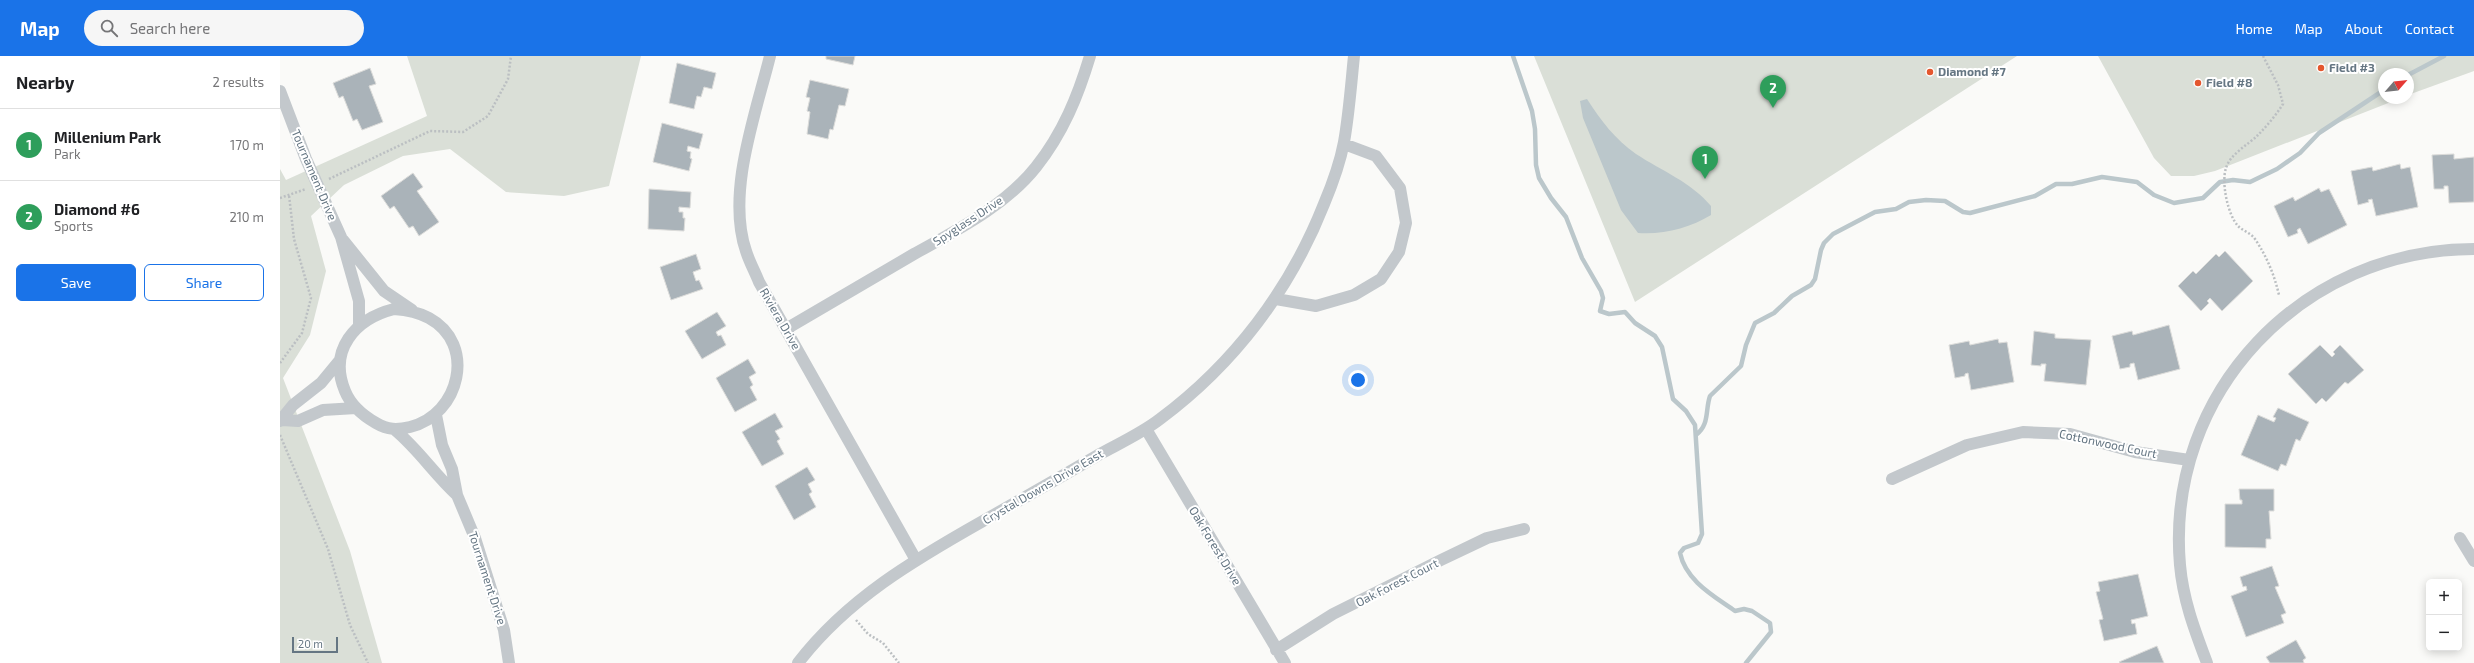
<!DOCTYPE html>
<html lang="en">
<head>
<meta charset="utf-8">
<style>
	:root { --surface:#fff; --page:#f6f6f6; --text:#202124; --muted:#757577; --line:#e0e0e0; --accent:#1a73e8 }
	body { margin:0; font-family:"Exo 2",sans-serif; background:var(--page); color:var(--text) }
	.controls { position:absolute; right:12px; bottom:12px; display:grid; overflow:hidden; border-radius:6px; box-shadow:0 2px 10px #0003 }
	.controls button { width:36px; height:36px; display:grid; place-items:center; padding:0; border:0; border-bottom:1px solid var(--line); background:var(--surface); color:var(--text); font:20px sans-serif }
	.compass { position:absolute; left:2098px; top:12px; width:36px; height:36px; border-radius:50%; background:var(--surface); box-shadow:0 2px 10px #0003; rotate:62deg }
	.scale { position:absolute; left:12px; bottom:10px; width:46px; box-sizing:border-box; padding-left:4px; border:2px solid #657683; border-top:0; font-size:11px; line-height:14px; white-space:nowrap; color:#657683; -webkit-text-stroke:3px #fff; paint-order:stroke }
	.you { position:absolute; left:1078px; top:324px; width:14px; height:14px; margin:-10px; border:3px solid #fff; border-radius:50%; background:#1a73e8; box-shadow:0 0 0 6px #1a73e833 }
	.badge { display:grid; place-items:center; width:26px; height:26px; border-radius:50%; background:var(--accent); color:#fff; font-size:13px; font-weight:700 }
	.pin { position:absolute; translate:-50% -33px; filter:drop-shadow(0 1px 2px #0008) }
	.pin::after { content:''; position:absolute; top:21px; width:14px; height:12px; background:inherit; clip-path:polygon(0 0,100% 0,50% 100%) }
	.list { margin:0; padding:0; list-style:none }
	h2 { display:flex; justify-content:space-between; align-items:center; height:52px; margin:0; padding:0 16px; font-size:17px }
	h2 small { font-size:13px; font-weight:400; color:var(--muted) }
	.list li { display:grid; grid-template-columns:26px 1fr auto; gap:12px; align-items:center; box-sizing:border-box; height:72px; padding:0 16px; border-top:1px solid var(--line) }
	.list b { display:block; font-size:15px; white-space:nowrap }
	.list p { margin:0; font-size:13px; white-space:nowrap; color:var(--muted) }
	.list em { font-size:13px; font-style:normal; color:var(--muted) }
	.actions { display:flex; gap:8px; padding:12px 16px }
	.actions a { flex:1; padding:9px 0; border:1px solid var(--accent); border-radius:6px; text-align:center; font-size:14px; color:var(--accent) }
	.actions .main { background:var(--accent); color:#fff }
	.icon { flex:none; width:22px; height:22px; fill:none; stroke:currentColor; stroke-width:2; stroke-linecap:round; stroke-linejoin:round }
	.map { position:relative; flex:none; width:2194px; height:607px; overflow:hidden }
	header { display:flex; align-items:center; gap:24px; box-sizing:border-box; height:56px; padding:0 20px; background:var(--accent); color:#fff }
	header strong { font-size:19px }
	nav { display:flex; gap:22px; margin-inline-start:auto; font-size:14px }
	.search { width:280px; height:36px; background:var(--page); display:flex; align-items:center; gap:10px; box-sizing:border-box; padding:0 14px; border-radius:22px; color:var(--muted); font-size:15px }
	main { display:flex }
	aside { flex:1; background:var(--surface) }
	.map>svg:first-child { display:block }
</style>
</head>
<body>
<header>
<strong>Map</strong>
<div class="search"><svg class="icon" aria-label="search" viewBox="0 0 24 24"><circle cx="10" cy="10" r="6"/><path d="M15 15l6 6"/></svg>Search here</div>
<nav><a>Home</a><a>Map</a><a>About</a><a>Contact</a></nav>
</header>
<main>
<aside>
<h2>Nearby<small>2 results</small></h2>
<ul class="list">
<li><span class="badge" style="background:#2e9e5b">1</span><div><b>Millenium Park</b><p>Park</p></div><em>170 m</em></li>
<li><span class="badge" style="background:#2e9e5b">2</span><div><b>Diamond #6</b><p>Sports</p></div><em>210 m</em></li>
</ul>
<div class="actions"><a class="main">Save</a><a>Share</a></div>
</aside>
<div class="map">
<svg width="2194" height="607" viewBox="0 0 2194 607">
	<rect width="100%" height="100%" fill="#fafaf8"/>
	<path fill="#dadfd7" d="M127 0H361L329 130 284 140 226 136 170 93 123 100 64 129 31 160 46 215 30 279 3 322 70 495 102 607H0V113L6 124 147 60Z
		M1254 0H1737L1355 246Z
		M1818 0H2194V15L2128 39V18H2104V42H2121L1935 115 1914 120H1891L1874 102Z"/>
	<path fill="#bbc7cb" d="M1307 43C1321 65 1335 83 1356 98 1382 115 1411 126 1431 150V159C1410 172 1383 179 1358 177L1341 154 1303 62 1300 45Z"/>
	<g fill="none" stroke-linecap="round" stroke-linejoin="round">
		<path stroke="#bbc7cb" stroke-width="4.5" d="M1233 0 1252 55 1255 73 1256 109 1259 122 1271 142 1286 161 1302 202 1321 235 1323 242 1320 255 1329 258 1345 256 1355 267 1375 280 1382 291 1393 343 1406 355 1415 369 1422 478 1418 487 1404 492 1400 497C1406 525 1434 540 1455 555L1464 553 1472 555 1490 567 1491 576 1466 607
			M2128 19 2164 0
			M1416 379C1430 368 1425 354 1430 340L1461 310 1466 289 1475 267 1494 257 1512 240 1531 229 1535 223 1541 194 1544 187 1553 178 1595 156 1616 153 1629 146 1646 144 1665 145 1683 156 1690 157 1755 140 1776 128H1792L1822 121 1857 126 1874 139 1894 147 1923 142 1940 126 1953 124 1970 126 1997 113 2020 97 2039 77 2104 34"/>
	</g>
	<path fill="#aab3b9" stroke="#dcdcda" d="M546 0H575L573 9 546 3Z
		M397 7 436 17 432 33 424 31 421 41 417 40 414 53 389 47Z
		M90 12 96 28 89 30 103 66 82 74 77 63 73 65 63 40 59 42 53 27Z
		M530 24 569 33 565 50 559 49 553 74 550 73 548 83 527 78 530 56 527 55 530 42 526 41Z
		M382 67 423 78 419 93 408 90 407 95 411 96 410 102 412 103 409 115 373 106Z
		M2174 98V103L2194 101V146L2169 147 2168 130H2164V133H2154L2152 99Z
		M2120 108 2121 113 2130 111 2138 151 2096 160 2092 143 2088 144 2089 146 2078 149 2071 115 2092 111 2093 115Z
		M133 117 143 131 137 135 159 166 139 180 133 170 129 172 114 150 110 153 101 140Z
		M2039 132 2041 136 2049 133 2067 169 2028 188 2020 172 2017 174 2018 177 2008 181 1994 150 2013 141 2015 145Z
		M369 133 411 136 410 152 399 151V156H403V162H405L404 175 368 173Z
		M1945 195 1973 225 1942 255 1930 242 1927 245 1929 247 1921 255 1898 230 1913 215 1916 218 1936 198 1939 201Z
		M416 198 421 213 413 216 416 225 419 224 423 233 391 244 380 211Z
		M437 256 446 270 436 276 438 280 441 279 446 289 422 303 405 275Z
		M1889 269 1900 313 1858 324 1854 307 1850 308V311L1840 313 1832 280 1852 275 1853 279Z
		M1754 275 1775 278V282L1811 284 1806 329 1764 325 1766 308H1761V310L1751 309Z
		M1718 283 1719 287 1727 286 1734 326 1691 334 1688 317 1685 318V320L1675 322 1669 289 1689 285 1690 289Z
		M2040 289 2052 301 2055 298 2053 296 2060 289 2084 314 2068 328 2065 326 2046 346 2042 342 2036 348 2008 318Z
		M468 303 476 317 469 321 473 329 470 331 477 344 455 356 436 322Z
		M1998 352 2029 366 2020 385 2016 383 2006 410 2001 408 1998 415 1961 399 1978 359 1994 366 1996 362 1993 361Z
		M495 357 503 371 495 375 500 383 497 385 504 398 482 410 462 376Z
		M527 411 535 424 528 428 532 436 529 438 536 451 514 464 495 430Z
		M1959 433H1994V455H1989L1991 483H1986V492L1945 491V448H1962V444H1960Z
		M1992 510 1999 530 1995 531 2006 557 2001 559 2004 567 1966 581 1951 540 1967 534 1966 530 1963 531 1960 521Z
		M1858 518 1868 560 1851 564 1852 568 1855 567 1857 578 1824 585 1819 564 1823 563 1816 536 1820 535 1818 526Z
		M2016 584 2026 602 2023 604 2024 607H1990L1986 601Z
		M1877 590 1884 607H1840L1839 606Z"/>
	<g fill="none" stroke-linecap="round" stroke-linejoin="round">
		<path stroke="#bbbfc2" stroke-width="2.5" stroke-dasharray="2 2" stroke-linecap="butt" d="M1983 0 1998 29 2003 48C1996 59 1987 70 1978 79 1968 89 1950 98 1946 112 1941 127 1948 159 1958 170 1963 175 1971 177 1975 183 1987 201 1994 218 1999 239
			M49 123 150 75 183 76 208 60 228 23 231 0
			M0 142 26 133
			M0 307 22 277 31 242 14 183 9 139
			M0 379 48 493 70 569 88 607
			M576 564 588 578 603 587 619 607"/>
		<path stroke="#c3c8cc" stroke-width="12" d="M490 0C476 57 446 137 466 195 469 205 475 216 479 226L636 504
			M0 35 26 103 61 181 79 245V269
			M63 184 104 235 132 254
			M996 243 1036 250 1074 239 1101 223 1119 196 1126 167 1120 132 1096 100 1064 88
			M114 253C127 254 138 256 149 262 197 288 180 359 130 371 117 374 108 374 96 367 82 359 71 350 65 335 48 294 75 263 114 253Z
			M506 273C549 248 592 223 634 198 677 174 725 150 756 111 783 77 798 40 810 0
			M156 359 162 389 172 413 177 439 195 482 224 574 229 607
			M2 364 18 365 43 354 76 352
			M0 365 13 349 41 327 60 304
			M866 373 1005 607
			M115 374C139 394 154 418 177 439
			M1612 423 1687 389 1743 376 1790 378 1855 396 1909 404
			M2180 482 2194 505
			M996 594 1053 558 1161 504 1207 482 1244 473
			M518 607C567 543 634 504 703 465 742 443 781 421 820 398 840 387 862 377 880 363 954 308 1010 234 1044 148 1052 129 1060 107 1064 86 1069 58 1071 29 1074 0
			M1927 607C1915 575 1903 544 1900 509 1885 336 2023 193 2194 193"/>
	</g>
	<g fill="#e4572e" stroke="#fff" stroke-width="1.5">
		<circle cx="2041" cy="12" r="4"/>
		<circle cx="1650" cy="16" r="4"/>
		<circle cx="1918" cy="27" r="4"/>
	</g>
	<g text-anchor="middle" stroke-width="4" stroke-linejoin="round" paint-order="stroke">
		<g font-size="12" font-weight="bold" fill="#657683" stroke="#fff" text-anchor="start">
			<text x="2049" y="16">Field #3</text>
			<text x="1658" y="20">Diamond #7</text>
			<text x="1926" y="31">Field #8</text>
		</g>
		<g font-size="12" fill="#657683" stroke="#fff">
			<text transform="translate(34 119) rotate(67)" y="4">Tournament Drive</text>
			<text transform="translate(688 165) rotate(-33)" y="4">Spyglass Drive</text>
			<text transform="translate(500 263) rotate(60)" y="4">Riviera Drive</text>
			<text transform="translate(1828 388) rotate(12)" y="4">Cottonwood Court</text>
			<text transform="translate(763 431) rotate(-30)" y="4">Crystal Downs Drive East</text>
			<text transform="translate(935 490) rotate(59)" y="4">Oak Forest Drive</text>
			<text transform="translate(207 522) rotate(72)" y="4">Tournament Drive</text>
			<text transform="translate(1117 527) rotate(-27)" y="4">Oak Forest Court</text>
		</g>
	</g>
</svg>
<div class="controls">
<button>+</button>
<button>−</button>
</div>
<svg class="compass" viewBox="-18 -18 36 36"><path d="M0-13l5 13h-10z" fill="#e53935"/><path d="M0 13l5-13h-10z" fill="#757577"/></svg>
<div class="scale">20 m</div>
<div class="you"></div>
<div class="pin badge" style="left:1425px;top:123px;background:#2e9e5b">1</div>
<div class="pin badge" style="left:1493px;top:52px;background:#2e9e5b">2</div>
</div>
</main>
</body>
</html>
